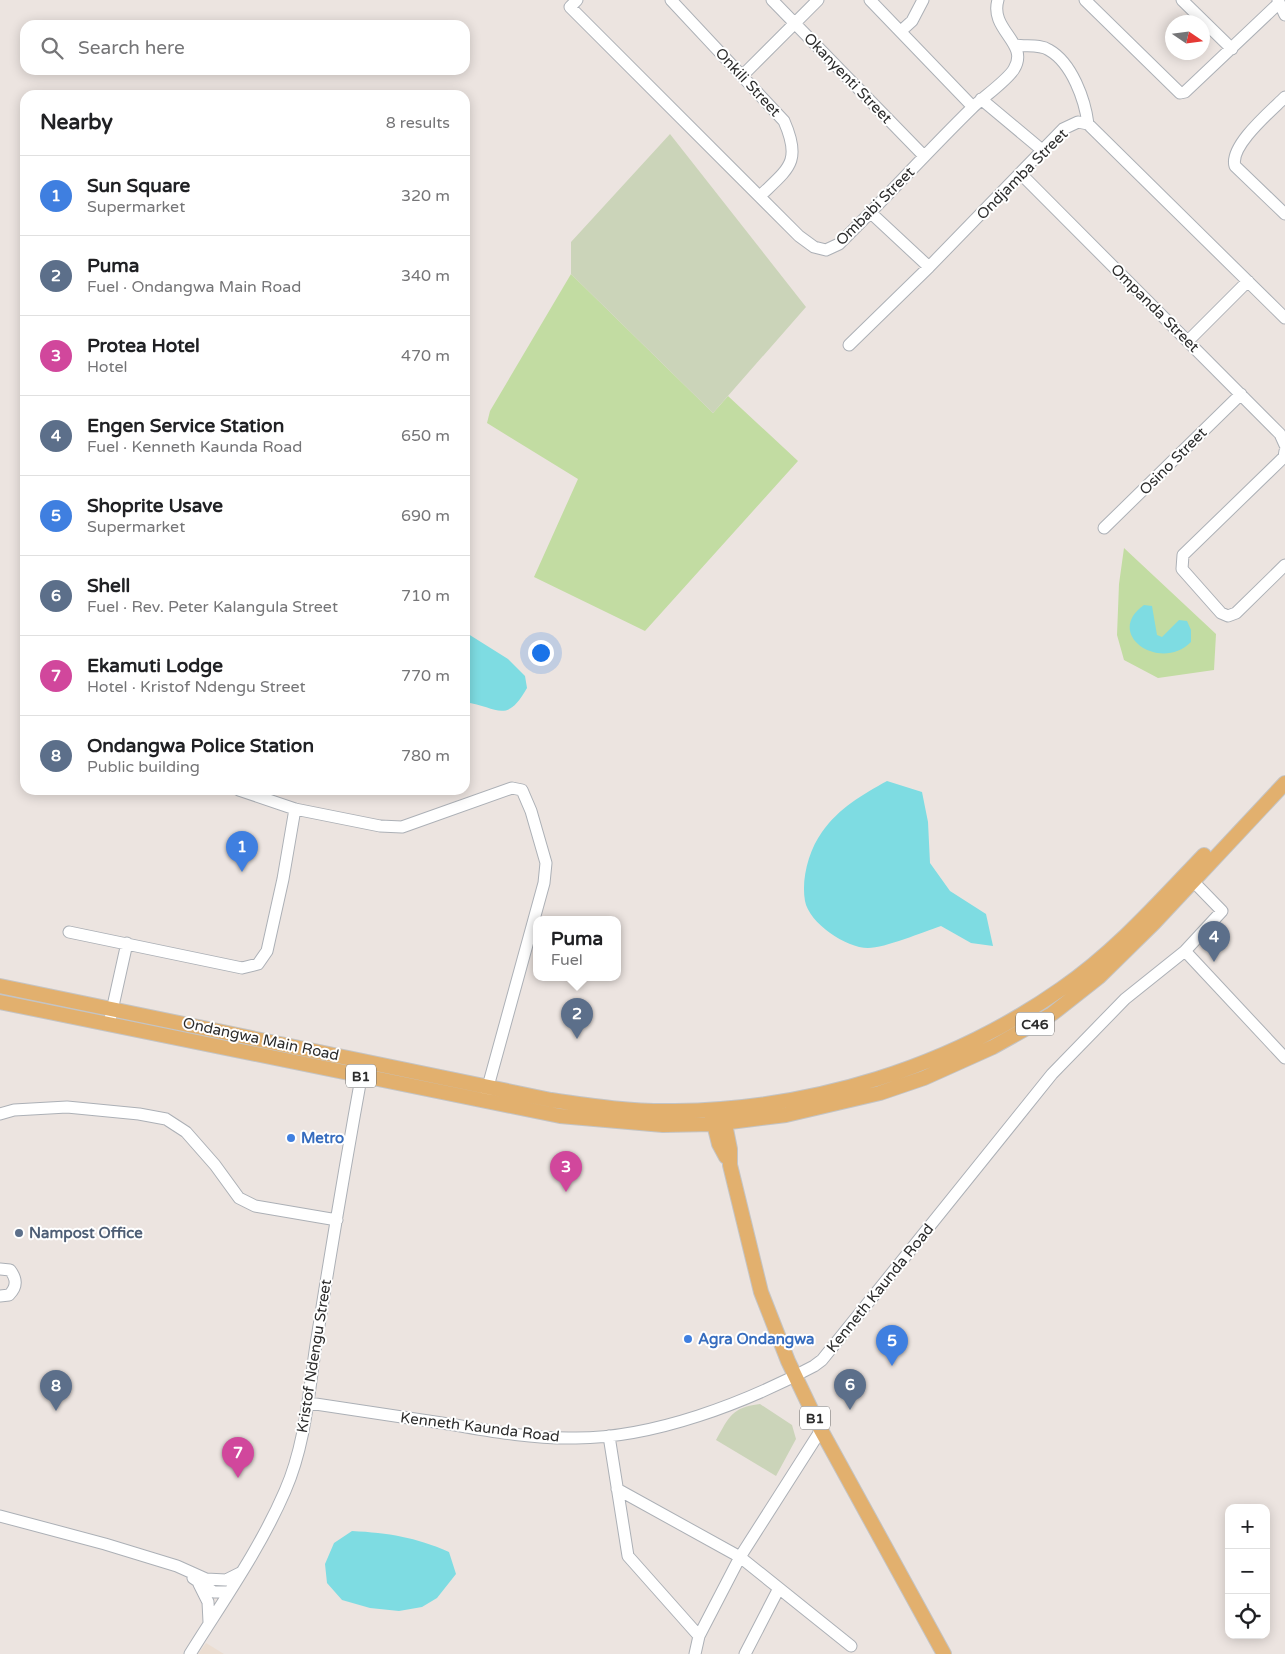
<!DOCTYPE html>
<html lang="en">
<head>
<meta charset="utf-8">
<style>
	:root { --surface:#fff; --page:#f6f6f6; --text:#202124; --muted:#757577; --line:#e0e0e0; --accent:#db2777 }
	body { margin:0; font-family:"Varela Round",sans-serif; background:var(--page); color:var(--text) }
	.controls { position:absolute; right:15px; bottom:15px; display:grid; overflow:hidden; border-radius:10px; box-shadow:0 2px 12px #0003 }
	.controls button { width:45px; height:45px; display:grid; place-items:center; padding:0; border:0; border-bottom:1px solid var(--line); background:var(--surface); color:var(--text); font:25px sans-serif }
	.compass { position:absolute; left:1165px; top:15px; width:45px; height:45px; border-radius:50%; background:var(--surface); box-shadow:0 2px 12px #0003; rotate:103deg }
	.you { position:absolute; left:540px; top:652px; width:18px; height:18px; margin:-12px; border:4px solid #fff; border-radius:50%; background:#1a73e8; box-shadow:0 0 0 8px #1a73e833 }
	.badge { display:grid; place-items:center; width:32px; height:32px; border-radius:50%; background:var(--accent); color:#fff; font-size:16px; font-weight:700 }
	.pin { position:absolute; translate:-50% -41px; filter:drop-shadow(0 1px 2px #0008) }
	.pin::after { content:''; position:absolute; top:26px; width:18px; height:15px; background:inherit; clip-path:polygon(0 0,100% 0,50% 100%) }
	.popup { position:absolute; left:533px; top:916px; width:88px; height:65px; box-sizing:border-box; display:grid; place-content:center; border-radius:10px; background:var(--surface); filter:drop-shadow(0 1px 4px #0005); font-size:16px; white-space:nowrap; color:var(--muted) }
	.popup b { font-size:19px; color:var(--text) }
	.popup::after { content:''; position:absolute; left:50%; top:100%; margin-left:-10px; border:10px solid transparent; border-top-color:var(--surface) }
	.list { margin:0; padding:0; list-style:none }
	h2 { display:flex; justify-content:space-between; align-items:center; height:65px; margin:0; padding:0 20px; font-size:21px }
	h2 small { font-size:16px; font-weight:400; color:var(--muted) }
	.list li { display:grid; grid-template-columns:32px 1fr auto; gap:15px; align-items:center; box-sizing:border-box; height:80px; padding:0 20px; border-top:1px solid var(--line) }
	.list b { display:block; font-size:19px; white-space:nowrap }
	.list p { margin:0; font-size:16px; white-space:nowrap; color:var(--muted) }
	.list em { font-size:16px; font-style:normal; color:var(--muted) }
	.icon { flex:none; width:28px; height:28px; fill:none; stroke:currentColor; stroke-width:2; stroke-linecap:round; stroke-linejoin:round }
	.map { position:relative; flex:none; width:1285px; height:1654px; overflow:hidden }
	.search { position:absolute; background:var(--surface); box-shadow:0 2px 12px #0003; left:20px; top:20px; width:450px; height:55px; display:flex; align-items:center; gap:12px; box-sizing:border-box; padding:0 18px; border-radius:15px; color:var(--muted); font-size:19px }
	.panel { position:absolute; background:var(--surface); box-shadow:0 2px 12px #0003; left:20px; top:90px; width:450px; height:705px; border-radius:15px }
	.map>svg:first-child { display:block }
</style>
</head>
<body>
<div class="map">
<svg width="1285" height="1654" viewBox="0 0 1285 1654">
	<rect width="100%" height="100%" fill="#ece4e0"/>
	<path fill="#ebddd1" d="M206 1643 224 1654H198Z"/>
	<path fill="#c2dca2" d="M571 274 713 413 728 396 798 461 645 631 534 577 578 479 487 423 490 411Z
		M1124 548 1216 634 1214 670 1158 678 1124 660 1117 635 1119 584Z"/>
	<path fill="#cbd4b9" d="M670 134 806 307 713 413 571 274V242Z
		M760 1404 792 1425 796 1439 776 1476 716 1440C729 1417 732 1407 760 1404Z"/>
	<path fill="#7edce2" d="M1144 605 1152 606 1157 635 1162 637 1179 620 1187 621 1191 630V642C1160 673 1103 634 1144 605Z
		M465 632 508 659 525 676 527 688C506 725 498 707 465 702Z
		M887 781 922 792 928 822 930 863 950 891 986 914 993 946 971 943 941 926C923 932 885 948 868 948 846 948 809 923 805 901 801 879 809 850 822 832 839 808 862 795 887 781Z
		M352 1531C389 1533 415 1537 449 1552L456 1574 437 1598 422 1607 399 1611 370 1608 342 1600 327 1583 325 1564 334 1543Z"/>
	<g fill="none" stroke-linecap="round" stroke-linejoin="round">
		<g stroke="#acb0b6" stroke-width="13">
			<path id="minor" d="M577 0 570 7 799 236 814 247 826 250 839 244C884 200 927 152 972 108 982 98 1008 80 1014 69 1030 43 989 30 998 0
				M671 0 784 121C802 162 789 168 760 196
				M772 0 924 156
				M870 0 973 107
				M1085 0 1180 93 1185 92 1278 4
				M1182 0 1232 49
				M1278 0 1285 15
				M901 31 912 21 923 0
				M1015 45C1026 47 1040 44 1049 50 1072 63 1085 100 1088 124
				M743 75 818 0
				M1285 97C1271 111 1229 146 1235 166L1285 214
				M981 99 1042 150
				M1020 173 1280 434 1285 445
				M871 213 929 267
				M1188 341 1248 281
				M849 345 929 267 1063 129 1078 122 1088 124 1285 318
				M1285 451 1284 457 1183 555 1182 569 1221 613 1228 616 1236 613 1285 565
				M1104 528 1241 394
				M239 790 295 809 380 826 402 827 512 788 522 790 531 811 546 863 544 883 484 1101
				M69 932 242 968 258 964 267 951 283 879 295 809
				M1185 951 1285 1058
				M109 1024 127 943
				M0 1114 14 1110 67 1107 139 1114 166 1119 186 1132 215 1165 239 1198 255 1206 337 1220
				M0 1269 10 1270C17 1279 17 1287 9 1295L0 1296
				M309 1403C358 1410 406 1418 455 1425 495 1432 536 1439 576 1438 654 1438 745 1403 814 1366L822 1360 1052 1074 1125 999 1185 951 1222 911 1187 875
				M609 1436 628 1556 699 1636
				M617 1489 740 1557 851 1646
				M0 1516 105 1544 177 1566 206 1579 226 1580 240 1573
				M193 1578 214 1592H229
				M199 1584 208 1602 209 1622
				M190 1654C223 1601 260 1549 285 1491 307 1441 309 1385 318 1332 332 1244 347 1155 363 1067
				M695 1654 699 1636 740 1557 821 1430
				M745 1654 778 1590"/>
		</g>
		<g stroke="#c4c4c4" stroke-width="16">
			<path id="major" d="M0 986 551 1100C592 1106 634 1112 675 1111 812 1109 948 1068 1061 989 1115 952 1159 902 1204 855
				M0 1002 560 1116 663 1125 714 1124 786 1115 880 1093 924 1078 993 1047 1052 1014 1099 977 1154 923 1285 783
				M723 1114 730 1149V1165L761 1292 788 1361 821 1430 944 1654
				M712 1116 719 1144 726 1157"/>
		</g>
		<use href="#minor" stroke="#fff" stroke-width="11"/>
		<use href="#major" stroke="#e2b06e" stroke-width="14"/>
	</g>
	<g fill="#3f7fe0" stroke="#fff" stroke-width="2">
		<circle cx="291" cy="1138" r="5"/>
		<circle cx="688" cy="1339" r="5"/>
	</g>
	<circle fill="#5c6f8a" stroke="#fff" stroke-width="2" cx="19" cy="1233" r="5"/>
	<g text-anchor="middle" stroke-width="4" stroke-linejoin="round" paint-order="stroke">
		<g fill="#fff" stroke="#6b6b6b" stroke-width="1">
			<rect x="1016" y="1012.5" width="38" height="23" rx="4"/>
			<rect x="346" y="1064.5" width="30" height="23" rx="4"/>
			<rect x="800" y="1406.5" width="30" height="23" rx="4"/>
		</g>
		<g font-size="14" font-weight="bold" fill="#2c2c2c">
			<text x="1035" y="1029">C46</text>
			<text x="361" y="1081">B1</text>
			<text x="815" y="1423">B1</text>
		</g>
		<g font-size="15" fill="#2c2c2c" stroke="#fff">
			<text transform="translate(848 78) rotate(46)" y="5">Okanyenti Street</text>
			<text transform="translate(748 82) rotate(47)" y="5">Onkili Street</text>
			<text transform="translate(1022 174) rotate(-45)" y="5">Ondjamba Street</text>
			<text transform="translate(875 206) rotate(-45)" y="5">Ombabi Street</text>
			<text transform="translate(1155 308) rotate(45)" y="5">Ompanda Street</text>
			<text transform="translate(1173 461) rotate(-45)" y="5">Osino Street</text>
			<text transform="translate(261 1039) rotate(12)" y="5">Ondangwa Main Road</text>
			<text transform="translate(880 1288) rotate(-51)" y="5">Kenneth Kaunda Road</text>
			<text transform="translate(314 1356) rotate(-81)" y="5">Kristof Ndengu Street</text>
			<text transform="translate(480 1427) rotate(7)" y="5">Kenneth Kaunda Road</text>
		</g>
		<g font-size="15" font-weight="bold" fill="#366cbe" stroke="#fff" text-anchor="start">
			<text x="301" y="1143">Metro</text>
			<text x="698" y="1344">Agra Ondangwa</text>
		</g>
		<g font-size="15" font-weight="bold" fill="#4e5e75" stroke="#fff" text-anchor="start">
			<text x="29" y="1238">Nampost Office</text>
		</g>
	</g>
</svg>
<div class="controls">
<button>+</button>
<button>−</button>
<button><svg class="icon" aria-label="locate" viewBox="0 0 24 24"><circle cx="12" cy="12" r="6"/><path d="M12 2v4M12 18v4M2 12h4M18 12h4"/></svg></button>
</div>
<svg class="compass" viewBox="-18 -18 36 36"><path d="M0-13l5 13h-10z" fill="#e53935"/><path d="M0 13l5-13h-10z" fill="#757577"/></svg>
<div class="you"></div>
<div class="pin badge" style="left:242px;top:872px;background:#3f7fe0">1</div>
<div class="pin badge" style="left:577px;top:1039px;background:#5c6f8a">2</div>
<div class="popup"><b>Puma</b>Fuel</div>
<div class="pin badge" style="left:566px;top:1192px;background:#d1479c">3</div>
<div class="pin badge" style="left:1214px;top:962px;background:#5c6f8a">4</div>
<div class="pin badge" style="left:892px;top:1366px;background:#3f7fe0">5</div>
<div class="pin badge" style="left:850px;top:1410px;background:#5c6f8a">6</div>
<div class="pin badge" style="left:238px;top:1478px;background:#d1479c">7</div>
<div class="pin badge" style="left:56px;top:1411px;background:#5c6f8a">8</div>
<div class="search"><svg class="icon" aria-label="search" viewBox="0 0 24 24"><circle cx="10" cy="10" r="6"/><path d="M15 15l6 6"/></svg>Search here</div>
<section class="panel">
<h2>Nearby<small>8 results</small></h2>
<ul class="list">
<li><span class="badge" style="background:#3f7fe0">1</span><div><b>Sun Square</b><p>Supermarket</p></div><em>320 m</em></li>
<li><span class="badge" style="background:#5c6f8a">2</span><div><b>Puma</b><p>Fuel · Ondangwa Main Road</p></div><em>340 m</em></li>
<li><span class="badge" style="background:#d1479c">3</span><div><b>Protea Hotel</b><p>Hotel</p></div><em>470 m</em></li>
<li><span class="badge" style="background:#5c6f8a">4</span><div><b>Engen Service Station</b><p>Fuel · Kenneth Kaunda Road</p></div><em>650 m</em></li>
<li><span class="badge" style="background:#3f7fe0">5</span><div><b>Shoprite Usave</b><p>Supermarket</p></div><em>690 m</em></li>
<li><span class="badge" style="background:#5c6f8a">6</span><div><b>Shell</b><p>Fuel · Rev. Peter Kalangula Street</p></div><em>710 m</em></li>
<li><span class="badge" style="background:#d1479c">7</span><div><b>Ekamuti Lodge</b><p>Hotel · Kristof Ndengu Street</p></div><em>770 m</em></li>
<li><span class="badge" style="background:#5c6f8a">8</span><div><b>Ondangwa Police Station</b><p>Public building</p></div><em>780 m</em></li>
</ul>
</section>
</div>
</body>
</html>
